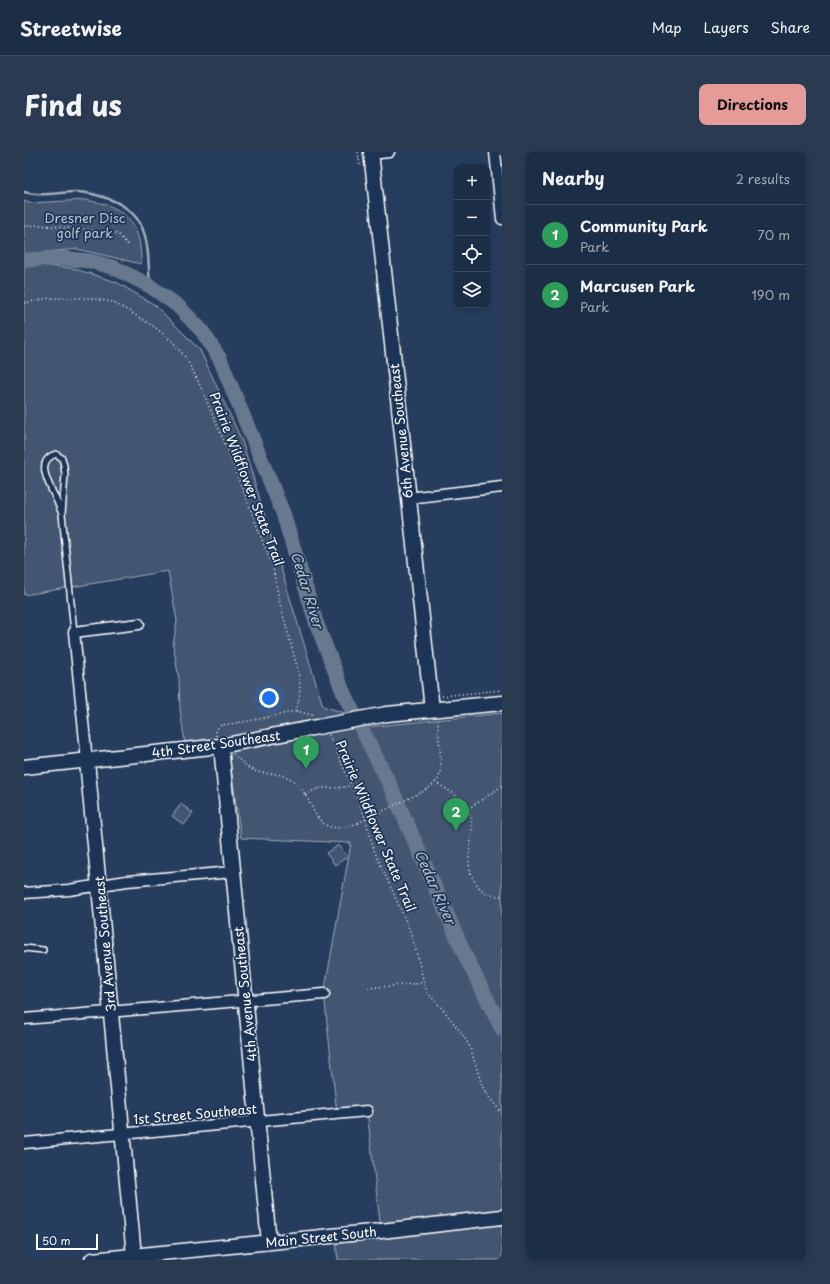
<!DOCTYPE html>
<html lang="en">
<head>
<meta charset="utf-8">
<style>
	:root { --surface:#1c2e46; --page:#293a51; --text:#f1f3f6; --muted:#a0a8b3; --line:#3a4a5f; --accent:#e69b98 }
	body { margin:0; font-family:"Playpen Sans",sans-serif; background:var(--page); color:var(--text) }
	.controls { position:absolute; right:12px; top:12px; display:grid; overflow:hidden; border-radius:8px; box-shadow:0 2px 6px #0003 }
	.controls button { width:36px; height:36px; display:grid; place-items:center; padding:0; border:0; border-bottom:1px solid var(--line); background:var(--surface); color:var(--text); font:20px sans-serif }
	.scale { position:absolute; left:12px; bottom:10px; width:62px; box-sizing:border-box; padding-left:4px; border:2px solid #fff; border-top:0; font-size:11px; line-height:14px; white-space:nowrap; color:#fff; -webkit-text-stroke:3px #1d3557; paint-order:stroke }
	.you { position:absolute; left:245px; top:546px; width:14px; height:14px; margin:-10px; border:3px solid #fff; border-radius:50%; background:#1a73e8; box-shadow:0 0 0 6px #1a73e833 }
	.badge { display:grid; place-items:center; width:26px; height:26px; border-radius:50%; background:var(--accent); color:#fff; font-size:13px; font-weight:700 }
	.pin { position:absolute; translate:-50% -33px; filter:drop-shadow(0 1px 2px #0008) }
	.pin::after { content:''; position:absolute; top:21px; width:14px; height:12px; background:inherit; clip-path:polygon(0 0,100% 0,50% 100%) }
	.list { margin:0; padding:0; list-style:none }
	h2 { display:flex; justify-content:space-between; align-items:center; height:52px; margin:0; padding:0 16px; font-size:17px }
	h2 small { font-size:13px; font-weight:400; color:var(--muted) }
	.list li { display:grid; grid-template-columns:26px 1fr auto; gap:12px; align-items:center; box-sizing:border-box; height:60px; padding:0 16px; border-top:1px solid var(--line) }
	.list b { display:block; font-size:15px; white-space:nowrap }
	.list p { margin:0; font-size:13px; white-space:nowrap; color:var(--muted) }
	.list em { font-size:13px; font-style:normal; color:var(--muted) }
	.icon { flex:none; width:22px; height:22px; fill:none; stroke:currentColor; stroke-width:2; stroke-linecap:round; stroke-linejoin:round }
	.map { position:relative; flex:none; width:478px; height:1108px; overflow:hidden; border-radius:8px }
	header { display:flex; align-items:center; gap:24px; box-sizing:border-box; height:56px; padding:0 20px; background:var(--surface); border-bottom:1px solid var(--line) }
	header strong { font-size:19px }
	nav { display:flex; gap:22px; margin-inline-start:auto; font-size:14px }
	.intro { display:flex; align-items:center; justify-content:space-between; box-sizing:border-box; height:96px; padding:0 24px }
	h1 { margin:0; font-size:28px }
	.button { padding:10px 18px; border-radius:8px; background:var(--accent); color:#111; font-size:14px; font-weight:700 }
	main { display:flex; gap:24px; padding:0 24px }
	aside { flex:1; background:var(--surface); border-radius:8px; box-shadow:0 2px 6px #0003 }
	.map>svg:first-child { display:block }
</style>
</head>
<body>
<header>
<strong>Streetwise</strong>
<nav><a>Map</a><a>Layers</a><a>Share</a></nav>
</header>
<div class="intro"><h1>Find us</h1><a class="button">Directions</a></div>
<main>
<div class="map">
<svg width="478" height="1108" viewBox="0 0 478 1108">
	<rect width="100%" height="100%" fill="#263d5e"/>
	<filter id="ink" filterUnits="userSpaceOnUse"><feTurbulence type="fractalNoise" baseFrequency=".025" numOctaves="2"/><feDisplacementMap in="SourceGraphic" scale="8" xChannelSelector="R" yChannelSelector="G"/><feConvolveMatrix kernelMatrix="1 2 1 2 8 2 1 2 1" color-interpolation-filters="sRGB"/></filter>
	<g filter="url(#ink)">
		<path fill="#425672" stroke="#a0aab8" d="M62 48C71 50 84 52 92 57 114 70 117 89 117 112L53 97 0 102V49L5 51Z
			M15 113 48 116 92 130 131 153 176 198 218 289 299 554 330 564 333 576 478 561V1108H314L311 1083 357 1079 343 959 313 962 300 842 327 691 217 686 205 602 185 587 161 591 156 558 155 527 149 493 153 469 144 419 0 443V115Z
			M157 652 169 661 160 673 148 664Z
			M315 693 323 705 311 713 302 701Z"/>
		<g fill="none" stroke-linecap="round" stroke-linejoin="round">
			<path stroke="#a4aebb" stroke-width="2.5" d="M0 40C18 45 34 40 52 40 64 40 74 43 85 47 128 63 123 96 126 134"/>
			<path stroke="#67788e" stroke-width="15" d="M0 108 35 106 66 109 91 116 126 134 154 154 178 179 196 207 259 361 292 470 320 542 365 631 441 803 478 877"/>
			<g stroke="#fff" stroke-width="8">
				<path id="lane" d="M38 362C35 355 32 346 28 339 22 326 13 308 32 302L38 306 40 314 41 323 38 362 50 480
					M0 796 19 798"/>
			</g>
			<g stroke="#fff" stroke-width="13">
				<path id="street" d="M471 0 478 67
					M347 2 365 0
					M384 346 478 335
					M63 609 50 480 115 472
					M0 741 45 738 103 729 209 720
					M0 867 300 842
					M0 991 343 959"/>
			</g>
			<g stroke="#fff" stroke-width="17">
				<path id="secondary" d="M347 0 408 557
					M363 562 478 551
					M197 594 245 1090
					M63 609 110 1104
					M0 615 197 594 288 576
					M68 1108 357 1079 478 1065"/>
			</g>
			<path stroke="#fff" stroke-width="1.5" stroke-dasharray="1 3" stroke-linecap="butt" d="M334 0 336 14H338
				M0 74 16 73 86 80 94 82 104 93
				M0 151 26 146H65L88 150 103 158 132 176 149 190 162 206 174 229 200 289 249 416 255 448 274 518 276 534 275 547 272 559
				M418 544 478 538
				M272 559 291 564
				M305 583 340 662 350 698 385 776 391 795 400 831 403 840 421 860 439 883 446 895 459 936 464 944 478 961
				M192 584V578L197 573C222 570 246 565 272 559
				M209 602C217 608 222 616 231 619 242 623 256 620 267 627 295 646 284 690 334 671
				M411 630C422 637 438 645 444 657 456 681 435 709 452 731 458 741 467 744 478 744
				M398 640C404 636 412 632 415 625 420 611 413 583 414 568
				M281 643C287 640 292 636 299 636 309 635 317 637 327 633
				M444 657 478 634
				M344 836 400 831"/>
			<use href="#lane" stroke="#1d3557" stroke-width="5"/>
			<use href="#street" stroke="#1d3557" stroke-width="10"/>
			<use href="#secondary" stroke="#1d3557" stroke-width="14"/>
			<g stroke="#fff" stroke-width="17" stroke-linecap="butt">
				<path id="secondary-bridge" d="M288 576 363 562"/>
			</g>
			<path stroke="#fff" stroke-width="1.5" stroke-dasharray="1 3" stroke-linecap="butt" d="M334 671 398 640"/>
			<use href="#secondary-bridge" stroke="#1d3557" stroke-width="14"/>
		</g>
	</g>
	<g text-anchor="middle" stroke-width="3.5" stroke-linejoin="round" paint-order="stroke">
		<g font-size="13" fill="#bdc4ce" stroke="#1d3557">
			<text x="61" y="71">Dresner Disc<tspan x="61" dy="15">golf park</tspan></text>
		</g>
		<g font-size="13" fill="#fff" stroke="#1d3557">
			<text transform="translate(377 279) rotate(-96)" y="5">6th Avenue Southeast</text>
			<text transform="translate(223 327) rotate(69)" y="5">Prairie Wildflower State Trail</text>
			<text transform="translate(192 592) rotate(-8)" y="5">4th Street Southeast</text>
			<text transform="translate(352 674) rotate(67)" y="5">Prairie Wildflower State Trail</text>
			<text transform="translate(81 792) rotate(-95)" y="5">3rd Avenue Southeast</text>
			<text transform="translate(221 842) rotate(-96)" y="5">4th Avenue Southeast</text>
			<text transform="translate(171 962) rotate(-5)" y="5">1st Street Southeast</text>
			<text transform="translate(297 1085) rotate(-6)" y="5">Main Street South</text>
		</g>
		<g font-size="14" font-style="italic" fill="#bbc2cc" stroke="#1d3557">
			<text transform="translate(283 438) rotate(73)" y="5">Cedar River</text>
			<text transform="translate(411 735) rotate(66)" y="5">Cedar River</text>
		</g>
	</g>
</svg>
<div class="controls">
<button>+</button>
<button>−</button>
<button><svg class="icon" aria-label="locate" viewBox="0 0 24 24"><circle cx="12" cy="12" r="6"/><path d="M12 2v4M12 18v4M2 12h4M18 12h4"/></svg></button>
<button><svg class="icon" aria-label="layers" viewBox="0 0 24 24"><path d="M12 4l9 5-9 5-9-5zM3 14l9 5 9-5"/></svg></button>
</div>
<div class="scale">50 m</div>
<div class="you"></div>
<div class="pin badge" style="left:282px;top:617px;background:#2e9e5b">1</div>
<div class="pin badge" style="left:432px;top:679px;background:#2e9e5b">2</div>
</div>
<aside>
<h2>Nearby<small>2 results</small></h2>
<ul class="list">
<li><span class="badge" style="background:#2e9e5b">1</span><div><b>Community Park</b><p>Park</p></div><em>70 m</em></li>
<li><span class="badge" style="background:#2e9e5b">2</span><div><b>Marcusen Park</b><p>Park</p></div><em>190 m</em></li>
</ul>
</aside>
</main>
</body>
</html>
